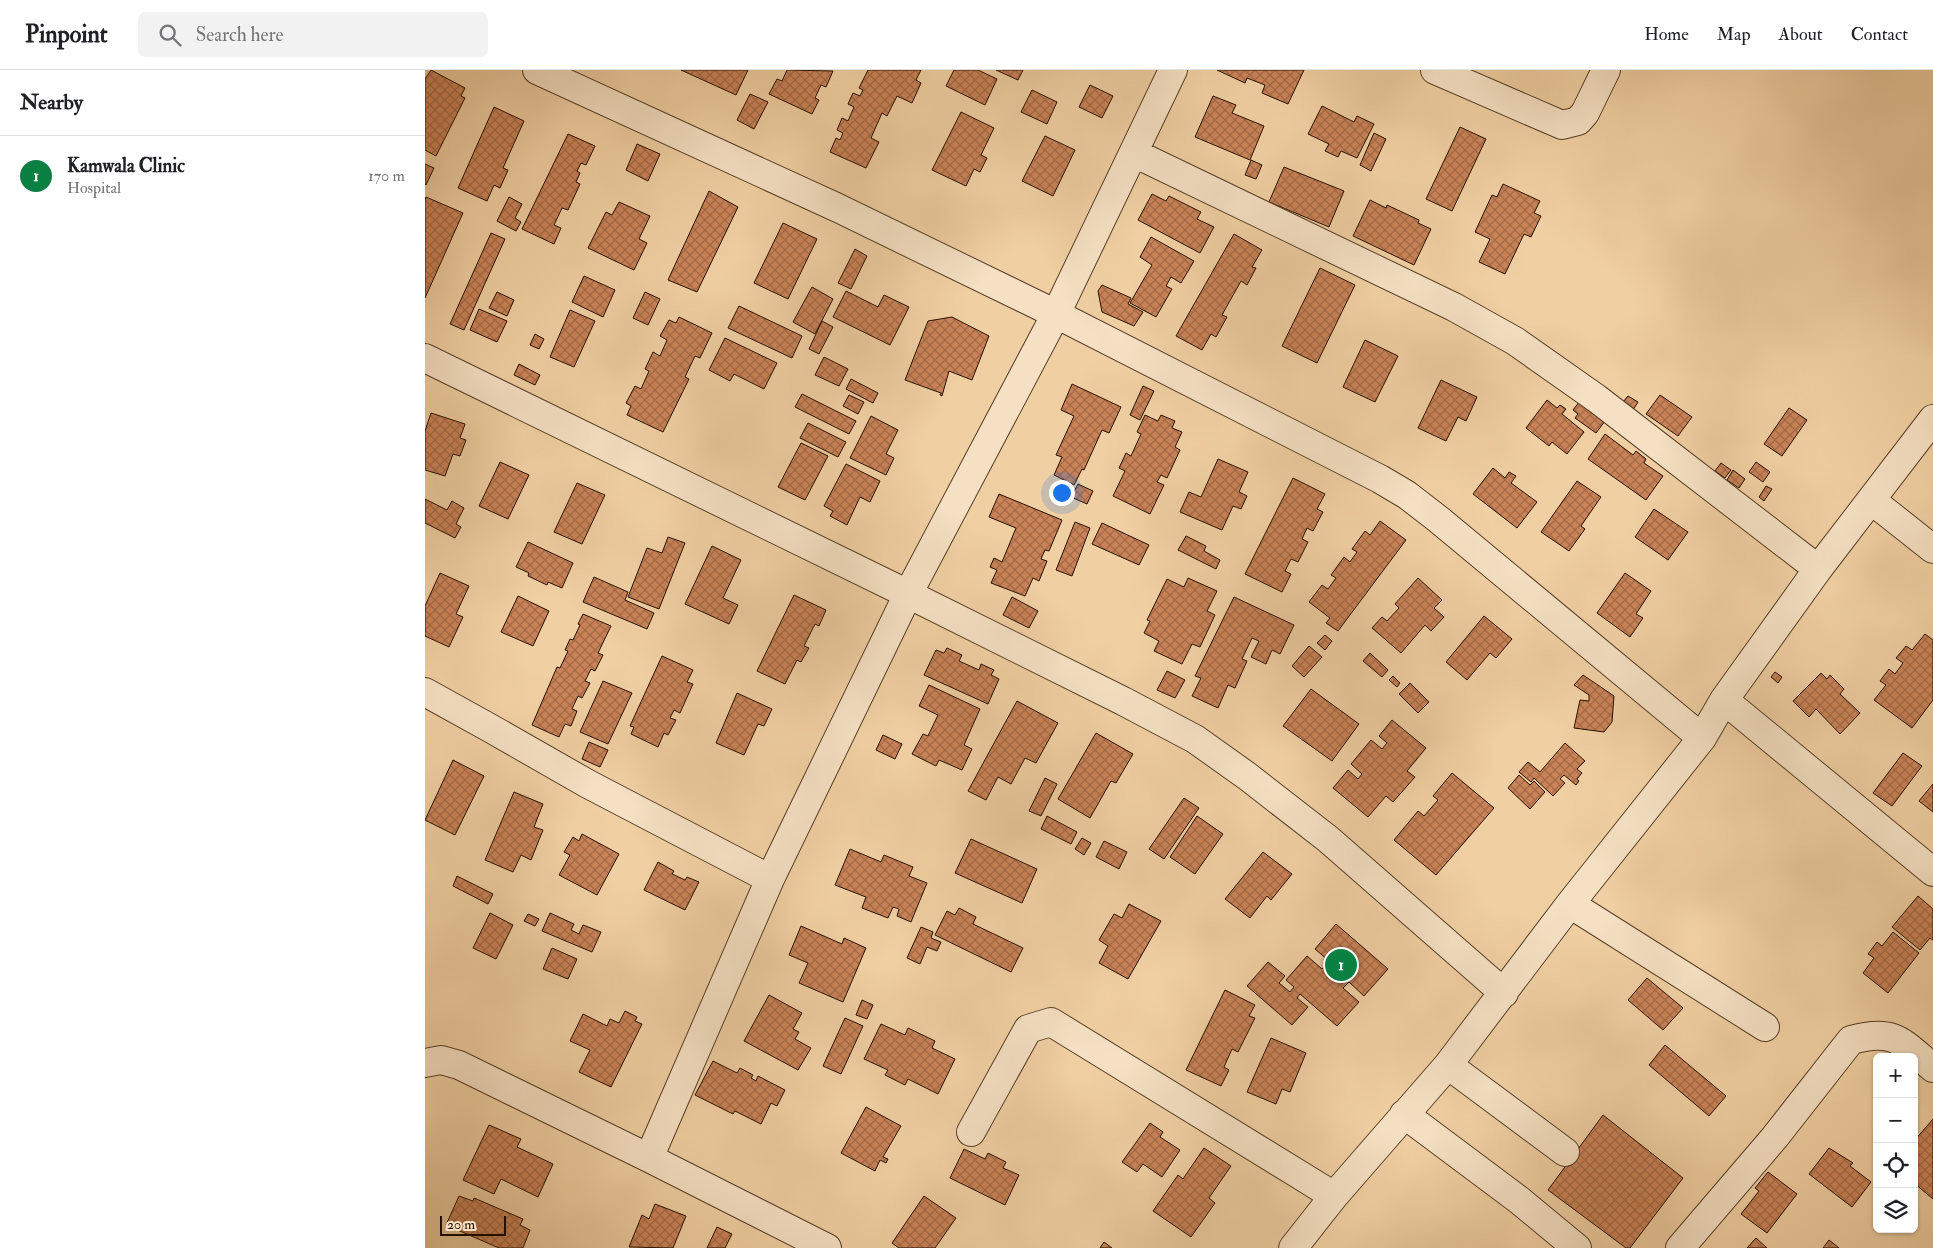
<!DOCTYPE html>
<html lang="en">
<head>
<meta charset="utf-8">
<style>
	:root { --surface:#fff; --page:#f2f2f2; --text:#202124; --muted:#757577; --line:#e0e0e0; --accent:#0b8043 }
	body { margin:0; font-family:"IM FELL Double Pica",serif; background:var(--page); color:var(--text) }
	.controls { position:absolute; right:15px; bottom:15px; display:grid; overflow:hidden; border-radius:8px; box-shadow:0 1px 4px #0004 }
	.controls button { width:45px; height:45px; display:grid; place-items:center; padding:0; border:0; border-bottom:1px solid var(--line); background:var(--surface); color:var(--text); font:25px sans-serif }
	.scale { position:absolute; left:15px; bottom:12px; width:66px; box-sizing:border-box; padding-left:5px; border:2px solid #261000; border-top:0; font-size:14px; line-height:18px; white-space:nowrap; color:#261000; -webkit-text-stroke:4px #f5e0c3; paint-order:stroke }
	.you { position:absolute; left:636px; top:422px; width:18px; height:18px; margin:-12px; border:4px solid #fff; border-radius:50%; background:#1a73e8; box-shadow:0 0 0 8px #1a73e833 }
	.badge { display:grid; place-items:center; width:32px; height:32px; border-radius:50%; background:var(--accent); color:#fff; font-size:16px; font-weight:700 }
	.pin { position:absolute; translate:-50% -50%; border:2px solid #fff; box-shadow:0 1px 5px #0006 }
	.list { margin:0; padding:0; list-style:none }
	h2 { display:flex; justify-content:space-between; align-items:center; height:65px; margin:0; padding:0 20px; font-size:21px }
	h2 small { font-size:16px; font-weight:400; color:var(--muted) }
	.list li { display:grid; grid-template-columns:32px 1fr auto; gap:15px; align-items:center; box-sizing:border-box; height:80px; padding:0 20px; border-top:1px solid var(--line) }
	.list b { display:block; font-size:19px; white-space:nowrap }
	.list p { margin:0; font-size:16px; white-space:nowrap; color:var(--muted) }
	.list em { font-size:16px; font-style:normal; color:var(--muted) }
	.icon { flex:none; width:28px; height:28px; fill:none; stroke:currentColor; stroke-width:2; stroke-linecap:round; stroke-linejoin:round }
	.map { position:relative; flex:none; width:1508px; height:1178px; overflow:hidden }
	header { display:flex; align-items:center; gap:30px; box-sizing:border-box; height:70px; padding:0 25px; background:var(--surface); border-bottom:1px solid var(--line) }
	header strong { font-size:24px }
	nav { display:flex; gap:28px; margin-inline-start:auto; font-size:18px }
	.search { width:350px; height:45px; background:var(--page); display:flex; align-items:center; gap:12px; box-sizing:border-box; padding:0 18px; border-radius:8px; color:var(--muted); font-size:19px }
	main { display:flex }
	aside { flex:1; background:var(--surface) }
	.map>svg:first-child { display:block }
</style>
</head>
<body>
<header>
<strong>Pinpoint</strong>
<div class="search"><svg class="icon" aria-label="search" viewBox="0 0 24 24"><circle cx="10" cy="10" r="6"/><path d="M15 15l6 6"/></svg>Search here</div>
<nav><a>Home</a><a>Map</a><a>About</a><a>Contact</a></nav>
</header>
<main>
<aside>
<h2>Nearby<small></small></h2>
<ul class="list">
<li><span class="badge">1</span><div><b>Kamwala Clinic</b><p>Hospital</p></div><em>170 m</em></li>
</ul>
</aside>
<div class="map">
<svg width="1508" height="1178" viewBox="0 0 1508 1178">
	<defs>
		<pattern id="building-cross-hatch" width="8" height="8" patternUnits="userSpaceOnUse" patternTransform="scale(1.25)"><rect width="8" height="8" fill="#ca8358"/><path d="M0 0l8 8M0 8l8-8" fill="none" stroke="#a46a46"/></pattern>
	</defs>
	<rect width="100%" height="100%" fill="#f0cfa2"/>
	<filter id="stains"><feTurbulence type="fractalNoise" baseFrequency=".004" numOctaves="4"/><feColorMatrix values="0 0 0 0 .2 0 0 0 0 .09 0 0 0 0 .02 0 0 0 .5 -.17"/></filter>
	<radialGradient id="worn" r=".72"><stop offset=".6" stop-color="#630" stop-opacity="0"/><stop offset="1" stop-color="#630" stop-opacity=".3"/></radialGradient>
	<path fill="url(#building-cross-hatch)" stroke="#261000" d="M6 0 40 18 36 26 40 28 11 86 0 80V9Z
		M256 0H323L311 25Z
		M362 0 408 1 401 17 396 15 390 28 394 30 387 44 344 24 352 9 357 11Z
		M443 0H496L491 10 496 13 487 33 472 26 462 46 457 43 446 68 454 72 441 98 405 82 411 68 415 70 418 63 412 60 417 48 423 51 429 37 423 34 428 23 435 26 438 20 434 18Z
		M529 0H553L572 9 560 35 521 16Z
		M571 0H598L593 10Z
		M792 0H879L863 34 837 23 840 15 822 8 820 13Z
		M665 15 688 26 677 48 654 37Z
		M607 20 632 32 622 54 596 42Z
		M325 24 343 32 329 59 312 50Z
		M788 26 811 35 807 43 839 56 825 90 770 67Z
		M897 36 929 52 932 46 949 54 932 88 916 81 913 87 900 81 904 74 883 64Z
		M69 37 99 51 78 98 83 100 75 118 69 115 62 131 33 118Z
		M536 42 569 58 556 85 562 88 555 102 549 99 541 116 507 100Z
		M1035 57 1061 69 1027 141 1001 129Z
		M949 63 961 69 946 101 935 95Z
		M143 64 170 76 161 95 156 93 152 101 155 103 151 112 155 114 143 140 137 138 129 155 136 158 129 174 97 159Z
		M620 66 650 80 628 126 597 111Z
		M212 74 235 84 223 111 201 100Z
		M826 90 837 95 831 109 820 105Z
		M0 94 9 98 1 115 0 114Z
		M859 97 919 121 904 157 844 132Z
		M1078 114 1115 131 1109 143 1116 146 1106 167 1099 164 1080 204 1054 192 1065 169 1050 162 1067 125 1072 127Z
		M284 121 313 137 272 222 243 210Z
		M727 124 741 131 744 126 776 142 772 149 789 157 775 183 713 150Z
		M1 127 38 143 0 228V130Z
		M84 127 97 134 90 148 96 152 91 161 72 151Z
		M945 130 961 138 962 135 994 150 993 153 1006 159 989 195 928 166Z
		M194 132 225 146 214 169 222 173 209 200 163 178 181 142 187 145Z
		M358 153 392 169 363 229 329 213Z
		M66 163 80 169 39 260 25 254Z
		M809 164 837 180 827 197 831 198 822 215 816 211 797 245 802 247 791 267 786 264 777 280 751 266Z
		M726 167 769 191 756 213 746 207 741 216 747 219 731 247 705 233 727 195 715 187Z
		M430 179 442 186 426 219 413 213Z
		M895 198 930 215 892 293 857 276Z
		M159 206 190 220 178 247 147 232Z
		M677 215 706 228 703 234 718 242 709 256 677 242 673 221Z
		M387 217 408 229 390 264 368 252Z
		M421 221 453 237 459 225 484 237 465 275 408 247Z
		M72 222 89 230 82 246 64 238Z
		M220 222 235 229 223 255 208 248Z
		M314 236 377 266 367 288 303 258Z
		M54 239 82 251 72 272 45 260Z
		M145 240 170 251 149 297 125 287Z
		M254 247 287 263 275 288 270 286 260 307 264 309 238 362 202 345 206 336 201 333 210 316 216 319 224 301 220 299 228 282 235 286 242 270 235 266 244 250 251 253Z
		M527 247 564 266 547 310 524 301 517 326 515 325 516 323 480 310 503 251Z
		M397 251 408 257 394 284 384 279Z
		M110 264 119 269 114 279 105 275Z
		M300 268 352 293 339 319 309 304 305 311 284 300Z
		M940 270 973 286 950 332 918 317Z
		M399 287 423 299 414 316 390 305Z
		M94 294 115 305 110 315 89 305Z
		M426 309 453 323 448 333 421 319Z
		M1016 310 1052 327 1041 351 1033 347 1021 371 993 358Z
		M647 314 696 337 684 363 677 360 659 400 657 399 649 415 629 405 637 387 631 385 649 346 636 340Z
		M718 316 729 321 715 350 705 345Z
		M377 324 431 351 424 364 370 337Z
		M424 325 439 332 433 344 418 336Z
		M1235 325 1267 347 1253 366 1221 344Z
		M1203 326 1213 332 1208 340 1197 333Z
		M1158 327 1183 347 1171 363 1150 348 1153 344 1148 340Z
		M1122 330 1132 338 1135 335 1141 339 1137 344 1159 362 1142 384 1127 372 1124 376 1101 358Z
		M1364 338 1382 350 1357 386 1339 374Z
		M6 343 40 354 35 368 41 370 35 386 28 384 20 406 0 400V361Z
		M720 345 733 351 736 345 750 351 747 358 757 362 750 377 755 380 742 408 736 405 732 412 739 415 725 444 688 426 700 401 694 398 701 383 706 386 716 364 712 362Z
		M446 346 473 360 461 384 469 388 461 405 425 388Z
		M383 353 421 372 413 387 375 368Z
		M1180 364 1208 385 1211 381 1221 389 1219 393 1238 406 1221 430 1163 389Z
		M376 373 403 386 380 430 353 417Z
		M793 389 823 402 814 422 822 426 816 439 808 436 797 460 755 442 764 422 776 427Z
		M75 392 104 405 83 449 54 436Z
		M1331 392 1345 402 1338 412 1324 402Z
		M1296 393 1306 400 1300 408 1290 401Z
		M421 394 455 411 445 432 435 427 422 455 405 446 408 441 399 436Z
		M1068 398 1080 408 1084 402 1091 406 1086 413 1112 432 1092 458 1048 424Z
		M1308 400 1320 409 1314 418 1302 410Z
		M868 408 900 424 892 439 898 442 888 461 882 458 877 469 883 472 873 492 866 489 860 501 866 504 857 522 820 504Z
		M1152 411 1176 427 1156 456 1160 459 1144 481 1116 462Z
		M152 413 180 425 157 474 129 462Z
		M653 414 668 421 662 434 646 427Z
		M1341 416 1347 419 1339 431 1334 427Z
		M574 424 637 450 624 481 620 480 616 489 622 491 614 511 608 508 600 526 566 513 572 500 565 497 569 488 577 492 591 458 564 447Z
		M0 429 22 440 27 431 39 438 31 454 36 457 30 468 0 453Z
		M1229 439 1263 462 1243 490 1210 467Z
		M955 451 981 470 913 561 901 553 905 548 884 532 897 515 903 519 911 508 906 505 919 487 925 492 932 482 927 479 940 461 945 465Z
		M650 452 665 458 647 506 631 500Z
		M677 453 724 475 714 495 667 474Z
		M761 466 781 476 779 481 795 490 791 499 753 480Z
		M243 467 260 473 234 539 203 527 222 478 237 483Z
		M103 472 148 493 137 518 123 512 122 515 103 506 104 503 91 497Z
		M287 476 316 490 298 528 313 535 304 554 260 534Z
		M15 503 44 516 31 544 38 547 24 577 0 566V536Z
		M1200 503 1226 521 1211 544 1218 548 1205 567 1172 543Z
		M169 507 203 522 200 530 229 543 222 559 158 532Z
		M763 508 792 521 782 541 790 545 775 577 767 574 757 594 729 581 734 571 719 563 725 551 722 550 742 509 759 517Z
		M993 508 1017 530 1009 538 1019 547 1006 561 1000 555 976 583 947 558 957 547 962 551 974 538 970 534Z
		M369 525 401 540 394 556 390 554 379 576 384 578 376 592 372 590 360 614 332 601Z
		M93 526 124 541 108 576 76 562Z
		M587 527 613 541 604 558 578 545Z
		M809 527 869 555 855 584 847 580 841 594 826 587 834 571 827 568 817 589 822 591 810 618 803 615 793 638 767 626 776 608 770 606Z
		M158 544 186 556 173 583 178 585 170 601 166 599 160 611 165 613 157 628 153 626 147 639 152 641 146 656 140 654 134 667 107 655 132 597 135 598 143 581 140 580 145 569 148 570 155 555 153 554Z
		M1059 546 1087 569 1071 588 1065 583 1042 610 1021 592Z
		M1500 564 1508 570V630L1487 658 1449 630 1461 615 1455 611 1464 599 1470 604 1478 593 1471 588 1481 576 1487 580Z
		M900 565 907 571 900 580 892 573Z
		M884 576 897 587 879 607 867 596Z
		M522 578 537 585 534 591 554 600 556 594 569 600 566 605 574 609 563 634 499 605 511 580 519 583Z
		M945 583 963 600 957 607 938 591Z
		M237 586 268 600 262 612 268 614 255 643 249 640 245 648 251 650 243 665 239 663 233 677 206 664 209 657 205 656Z
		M742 601 760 610 750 628 732 620Z
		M1350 602 1357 607 1353 613 1346 607Z
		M1396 603 1402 609 1405 605 1419 619 1415 624 1435 643 1415 664 1391 639 1384 647 1368 631Z
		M1158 605 1189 626 1187 652 1179 662 1149 658 1155 630 1164 631V625L1149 615Z
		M968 606 975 613 972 617 964 610Z
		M178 611 207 623 183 674 155 662Z
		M985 613 1004 632 993 643 974 624Z
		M504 615 555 639 539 675 547 679 537 700 514 690 511 696 487 684 498 664 503 666 513 645 494 636Z
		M886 619 934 654 907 691 858 656Z
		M312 623 347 639 339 656 333 654 319 685 291 673Z
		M592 631 633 653 611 693 600 688 586 714 573 707 561 730 543 721Z
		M967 650 1001 678 982 701 990 707 968 732 961 726 943 747 908 718 923 700 933 709 937 704 926 694 946 670 957 679 962 673 954 666Z
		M671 663 708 684 691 713 686 711 665 748 633 729Z
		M458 665 477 674 470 689 451 680Z
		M164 672 183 680 175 697 157 689Z
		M1140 673 1160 691 1152 699 1157 703 1152 709 1154 711 1151 715 1139 705 1135 709 1140 713 1128 726 1109 708 1106 712 1094 702 1103 692 1115 702Z
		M1478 683 1497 696 1467 736 1448 723Z
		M28 690 59 706 30 765 0 750Z
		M1027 703 1069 738 1011 805 969 770 993 741 999 746 1013 730 1008 726Z
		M1094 705 1105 715 1109 711 1120 722 1105 739 1083 718Z
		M620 708 632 714 616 746 604 741Z
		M1508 714V742L1494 731Z
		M89 722 118 734 109 757 118 760 106 790 96 785 88 802 60 790Z
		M759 728 774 738 739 789 724 779Z
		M622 746 652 762 646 774 616 759Z
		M772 746 798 764 770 804 745 787Z
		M157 764 194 784 172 825 134 805 145 785 139 782 148 767 154 771Z
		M657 768 666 773 659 785 650 779Z
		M546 769 612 799 597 833 530 803Z
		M679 771 702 782 694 799 671 787Z
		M425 779 456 792 459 785 488 797 484 806 502 813 486 852 472 846 474 839 468 837 463 848 437 838 441 827 410 815Z
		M838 782 867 804 846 830 842 826 825 848 800 829Z
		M233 792 249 801 247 804 260 810 262 807 274 812 260 840 219 820Z
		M32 806 68 824 63 834 28 816Z
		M1493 826 1508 839V870L1505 868 1495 880 1467 857Z
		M704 834 736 851 703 909 674 893 683 876 674 870 689 844 697 848Z
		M534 838 551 847 548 854 598 878 586 902 510 865 522 841 530 845Z
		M65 843 88 855 71 889 48 878Z
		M125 843 149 854 146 860 154 864 158 855 176 862 167 882 117 861Z
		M103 844 114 849 110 856 99 851Z
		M911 854 963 899 939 926 924 912 918 918 934 932 912 956 875 924 872 928 883 937 867 955 822 916 843 892 860 906 854 913 865 922 869 917 861 910 882 886 897 899 904 891 890 879Z
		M376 856 417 874 419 868 441 878 418 932 374 913 383 893 364 885Z
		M496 857 508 862 506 868 516 872 512 881 502 877 495 894 482 888Z
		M1468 862 1494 883 1463 923 1438 903 1449 888 1443 884 1452 872 1457 876Z
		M127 878 152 889 143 909 118 899Z
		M1222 908 1258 938 1238 960 1203 930Z
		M800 920 830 935 824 946 830 948 813 982 807 979 799 997 804 1000 796 1016 761 1000Z
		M344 925 377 943 368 959 374 962 370 969 386 978 373 1000 319 971Z
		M437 930 448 935 442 949 431 945Z
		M200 941 212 947 210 951 217 954 186 1017 154 1002 165 980 145 971 158 944 182 956 185 949 194 953Z
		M420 948 438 956 416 1004 398 996Z
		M456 954 480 965 483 958 510 971 507 978 530 989 513 1024 483 1009 480 1015 460 1005 463 1000 439 989Z
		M846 968 881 983 865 1022 857 1019 851 1034 822 1022Z
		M1240 975 1301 1026 1284 1046 1224 995Z
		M288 991 312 1003 315 998 328 1005 326 1008 331 1011 333 1006 360 1020 352 1036 346 1033 336 1054 310 1041 308 1044 270 1025Z
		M441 1037 476 1056 458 1087 463 1089 461 1093 455 1090 450 1101 416 1083Z
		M1178 1045 1258 1108 1205 1178H1201L1123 1120Z
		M1508 1049V1129L1489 1113V1071Z
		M725 1053 738 1062 735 1067 755 1080 737 1107 718 1094 712 1102 697 1092Z
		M64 1055 96 1069 92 1077 128 1094 113 1127 76 1109 69 1124 38 1110Z
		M779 1078 806 1096 784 1128 790 1133 766 1167 728 1141 753 1105 758 1109Z
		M1404 1078 1428 1093 1425 1096 1446 1112 1427 1137 1384 1104Z
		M539 1079 560 1089 563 1083 581 1092 578 1098 594 1105 580 1135 525 1108Z
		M1343 1102 1372 1124 1342 1163 1316 1144 1334 1121 1330 1118Z
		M34 1126 48 1131 49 1128 98 1149 95 1155 105 1160 98 1178H74L21 1155Z
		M499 1126 531 1148 510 1178H474L467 1173Z
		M230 1134 261 1146 248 1178 204 1177 217 1145 224 1149Z
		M292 1157 307 1164 300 1178H282Z
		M1331 1168 1342 1178H1322Z
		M1404 1170 1414 1178H1398Z
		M679 1172 687 1178H675Z"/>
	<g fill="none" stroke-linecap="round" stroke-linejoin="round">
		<g stroke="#584028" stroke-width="30">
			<path id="minor" d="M112 0 413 138 631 244 955 409 982 425 1013 449 1277 668
				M1010 0 1137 55 1153 51 1160 43 1181 0
				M709 83 1029 237 1090 271 1171 328 1393 499
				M0 288 483 524 698 631 770 669 822 706 903 769 1079 923
				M1446 430 1508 479
				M0 622 65 658 163 714 345 809
				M1299 630 1508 802
				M1145 834 1340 957
				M0 993 16 990 34 995 224 1088 402 1178
				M1023 995 1140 1082
				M979 1044 1094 1130 1152 1178
				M546 1062 603 959 626 952 909 1126
				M224 1088 345 809 483 524 631 244 748 0
				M868 1178 909 1126 1023 995 1145 834 1277 668 1299 630 1393 499 1508 349
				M1255 1178 1350 1067 1426 970C1469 958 1476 971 1508 998"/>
		</g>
		<use href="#minor" stroke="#f5e0c3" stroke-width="28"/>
	</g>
	<rect width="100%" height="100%" filter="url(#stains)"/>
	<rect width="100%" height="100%" fill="url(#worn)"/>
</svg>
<div class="controls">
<button>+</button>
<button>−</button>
<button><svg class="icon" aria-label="locate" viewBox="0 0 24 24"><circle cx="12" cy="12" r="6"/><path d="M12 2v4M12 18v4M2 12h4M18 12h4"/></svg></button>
<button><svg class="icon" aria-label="layers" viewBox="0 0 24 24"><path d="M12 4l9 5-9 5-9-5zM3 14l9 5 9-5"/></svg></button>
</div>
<div class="scale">20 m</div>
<div class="you"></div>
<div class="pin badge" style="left:916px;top:895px">1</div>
</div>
</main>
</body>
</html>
